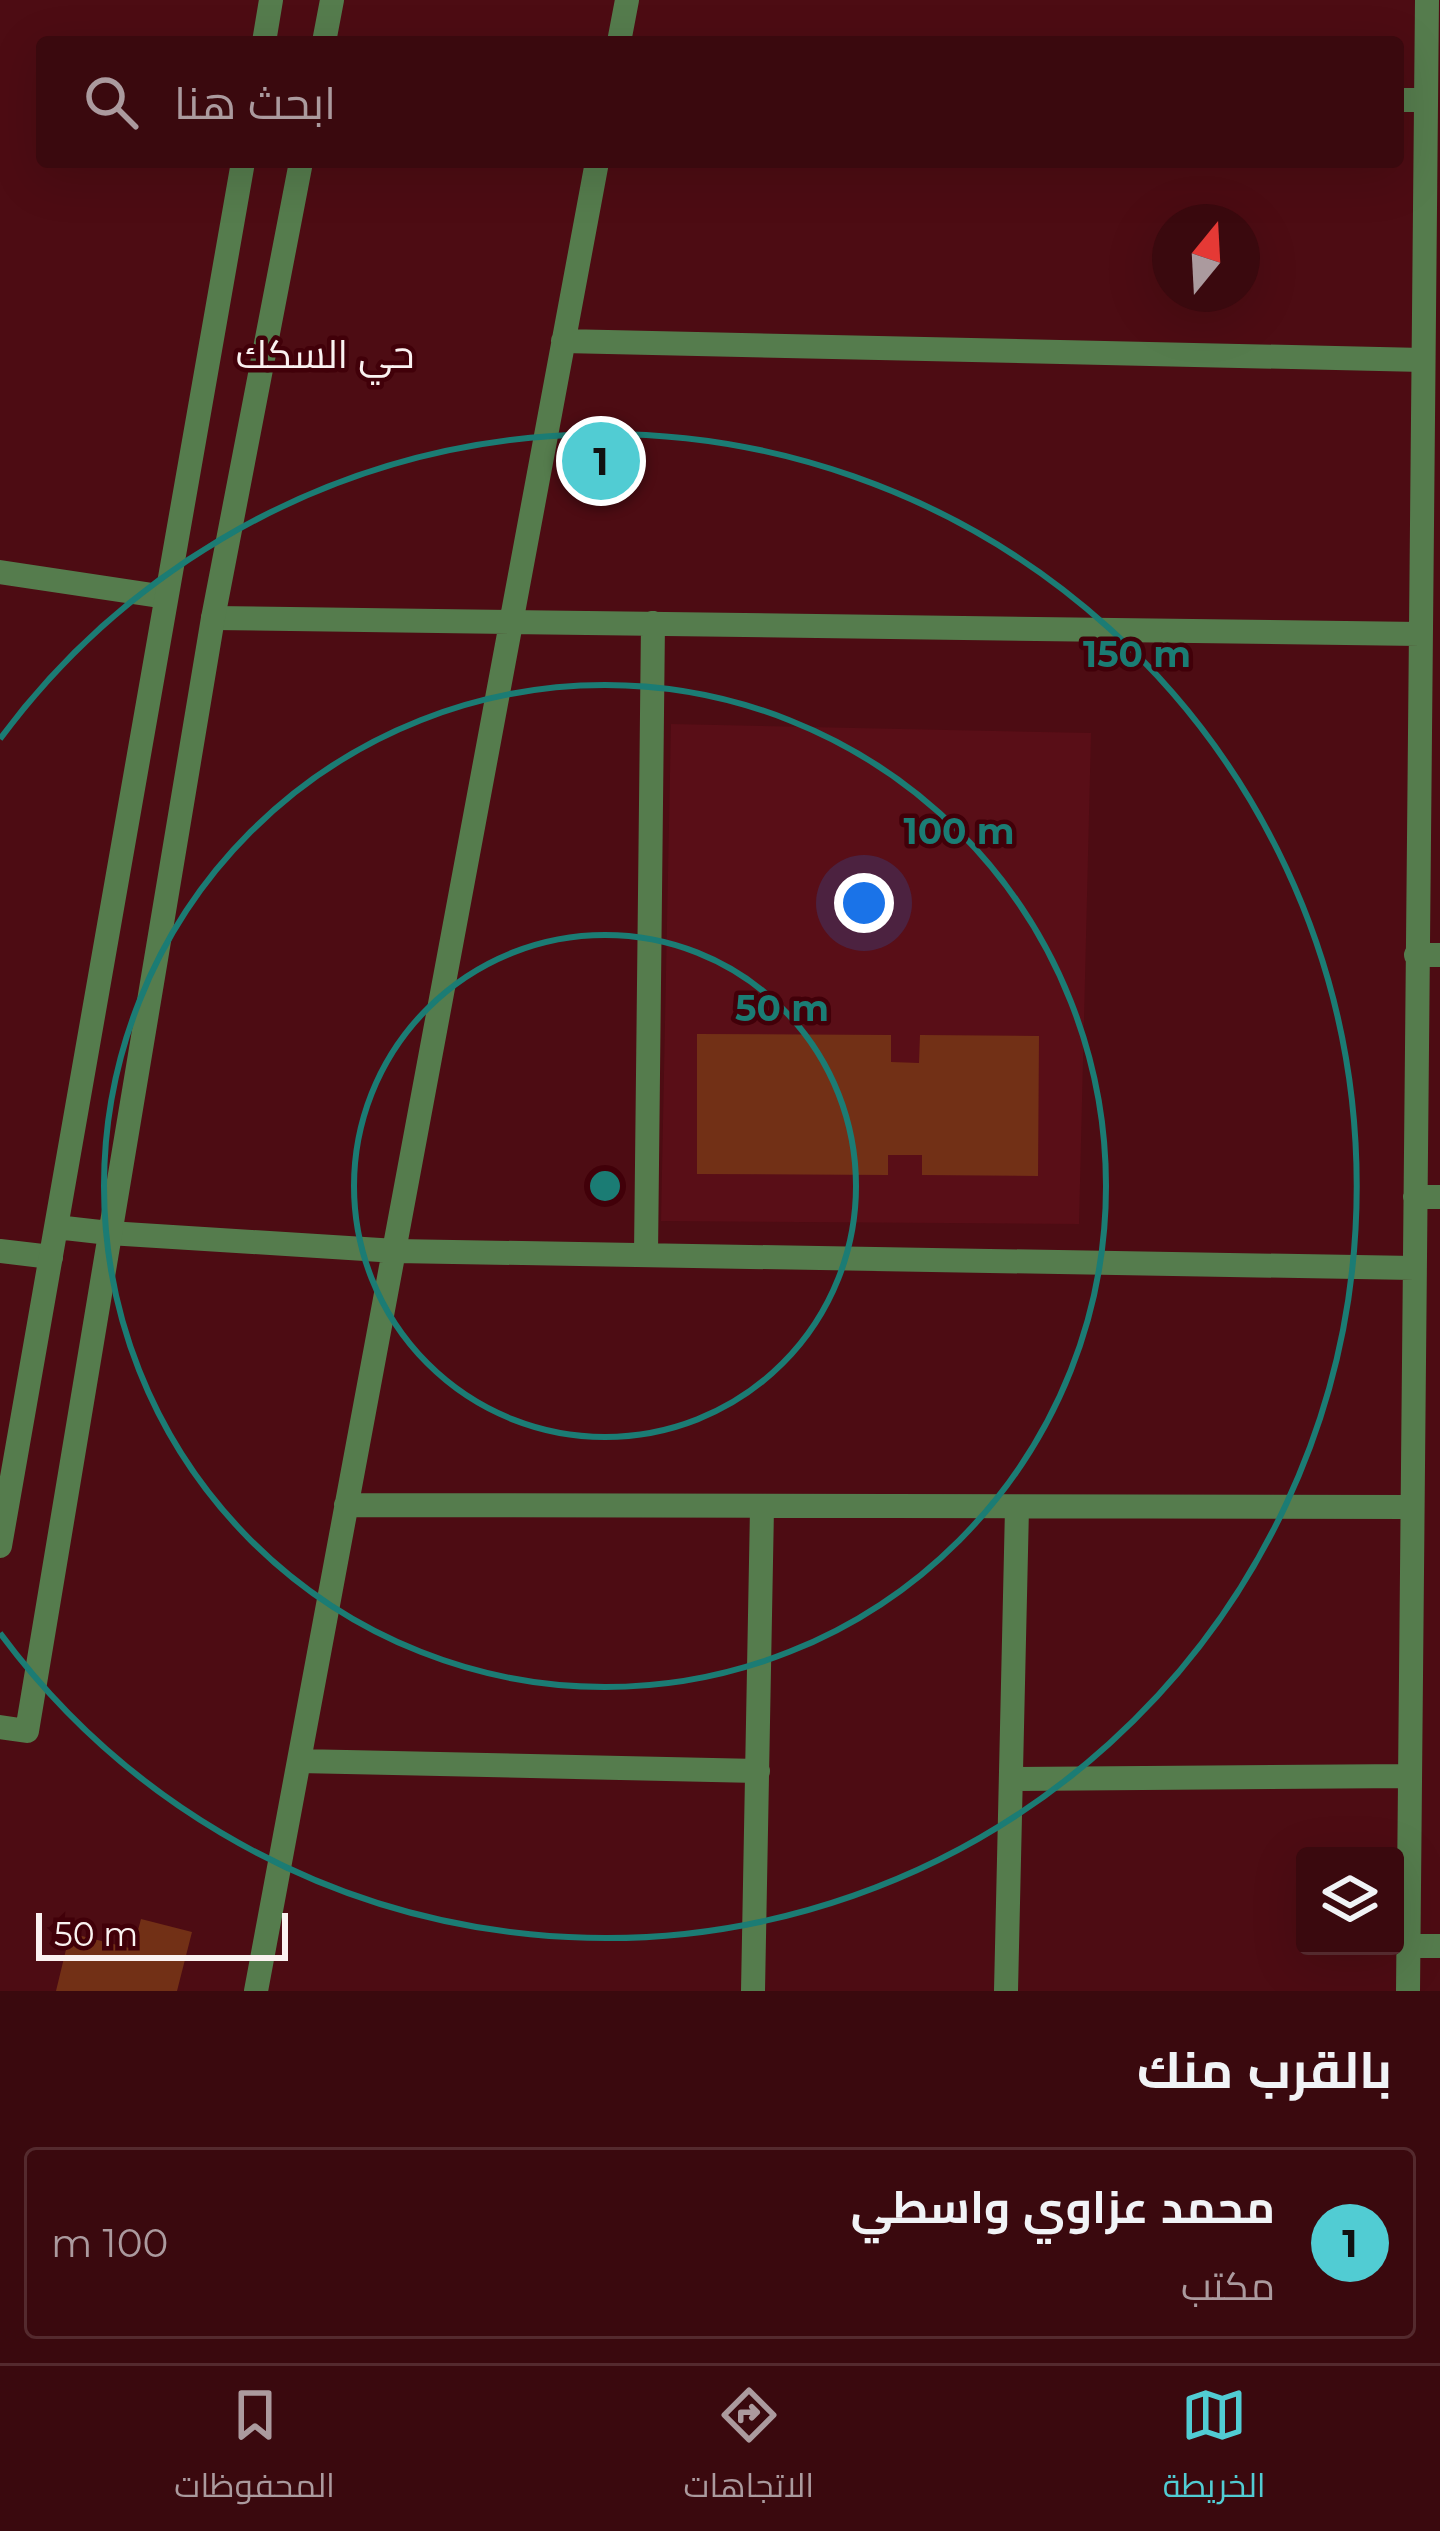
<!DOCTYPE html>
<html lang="ar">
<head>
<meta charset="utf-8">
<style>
	:root { --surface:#3a090e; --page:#411217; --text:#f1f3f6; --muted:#ab9a9e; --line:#542a2e; --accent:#51ccd3 }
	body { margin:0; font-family:Montserrat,Cairo,sans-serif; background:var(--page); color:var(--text); direction:rtl }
	.controls { position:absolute; right:36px; bottom:36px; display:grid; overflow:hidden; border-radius:12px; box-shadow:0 12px 48px #0002 }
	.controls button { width:108px; height:108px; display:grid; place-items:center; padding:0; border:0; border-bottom:3px solid var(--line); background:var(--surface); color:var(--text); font:60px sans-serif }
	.compass { position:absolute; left:1152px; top:204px; width:108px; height:108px; border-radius:50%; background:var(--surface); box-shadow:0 12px 48px #0002; rotate:18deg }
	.scale { position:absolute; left:36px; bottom:30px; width:252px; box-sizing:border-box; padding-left:12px; border:6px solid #faf1f0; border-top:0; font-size:33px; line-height:42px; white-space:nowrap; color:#faf1f0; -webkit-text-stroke:9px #410009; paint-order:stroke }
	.you { position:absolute; left:864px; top:903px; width:42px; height:42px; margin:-30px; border:9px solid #fff; border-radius:50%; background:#1a73e8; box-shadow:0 0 0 18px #1a73e833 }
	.badge { display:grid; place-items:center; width:78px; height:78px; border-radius:50%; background:var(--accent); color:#111; font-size:39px; font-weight:700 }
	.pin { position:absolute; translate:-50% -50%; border:6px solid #fff; box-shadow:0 3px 12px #0006 }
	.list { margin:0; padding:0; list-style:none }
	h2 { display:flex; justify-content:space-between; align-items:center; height:156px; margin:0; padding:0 48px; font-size:51px }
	h2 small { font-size:39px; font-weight:400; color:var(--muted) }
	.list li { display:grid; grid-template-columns:78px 1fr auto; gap:36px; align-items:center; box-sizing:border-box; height:192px; margin:0 24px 24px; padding:0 24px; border:3px solid var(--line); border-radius:12px }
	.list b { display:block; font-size:45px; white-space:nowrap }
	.list p { margin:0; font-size:39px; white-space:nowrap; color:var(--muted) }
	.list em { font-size:39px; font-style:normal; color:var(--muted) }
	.icon { flex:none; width:66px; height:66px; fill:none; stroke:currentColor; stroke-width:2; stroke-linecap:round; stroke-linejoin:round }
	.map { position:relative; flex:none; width:1440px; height:1991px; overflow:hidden; direction:ltr }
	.search { position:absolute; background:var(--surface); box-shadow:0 12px 48px #0002; left:36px; right:36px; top:36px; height:132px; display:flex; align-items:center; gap:30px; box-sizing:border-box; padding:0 42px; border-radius:12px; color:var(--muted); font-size:45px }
	.sheet { height:372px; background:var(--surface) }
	nav { display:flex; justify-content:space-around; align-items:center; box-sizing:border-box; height:168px; border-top:3px solid var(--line); background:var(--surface); font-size:33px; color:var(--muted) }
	nav a { display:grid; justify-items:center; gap:6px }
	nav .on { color:var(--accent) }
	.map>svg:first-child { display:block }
</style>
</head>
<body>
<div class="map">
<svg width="1440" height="1991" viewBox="0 0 1440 1991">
	<rect width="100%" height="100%" fill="#4d0c13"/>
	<path fill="#590e17" d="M671 724 1091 733 1079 1224 661 1221Z"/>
	<path fill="#723016" d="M697 1034 891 1035V1062L919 1063 920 1035 1039 1036 1038 1176 922 1175V1155H888V1175L697 1174Z
		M141 1919 192 1932 177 1991H56L70 1933 133 1949Z"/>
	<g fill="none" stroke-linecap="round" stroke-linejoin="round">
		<path stroke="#557c4d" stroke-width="24" d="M619 42 627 0
			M1398 100H1426
			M563 341 1423 360
			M0 572 166 597
			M213 618 1420 634
			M1416 955H1440
			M1415 1197H1440
			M109 1233 396 1251 1414 1268
			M0 1251 51 1257
			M646 1255 653 623
			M346 1505 1412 1507
			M299 1761 758 1771
			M1011 1779 1410 1776
			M1408 1946H1440
			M256 1991 597 162
			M753 1991 762 1508
			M1006 1991 1017 1508
			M1408 1991 1427 0"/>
		<path stroke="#557c4d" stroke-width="24" d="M264 42 271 0
			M324 42 332 0
			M56 1227 109 1233
			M0 1546 243 162
			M0 1727 27 1731 213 618 301 162"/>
	</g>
	<g fill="none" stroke="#1b7c74" stroke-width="6">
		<circle cx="605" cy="1186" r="251"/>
		<circle cx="605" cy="1186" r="501"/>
		<path d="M0 739A752 752 0 1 1 0 1633"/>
	</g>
	<g text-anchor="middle" stroke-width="9" stroke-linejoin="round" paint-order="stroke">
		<g font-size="39" fill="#faf1f0" stroke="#410009">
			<text x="325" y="368">حي السكك</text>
		</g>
	</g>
	<circle cx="605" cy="1186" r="18" fill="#1b7c74" stroke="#410009" stroke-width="6"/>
	<g font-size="36" text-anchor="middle" font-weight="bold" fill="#1b7c74" stroke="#410009" stroke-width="9" stroke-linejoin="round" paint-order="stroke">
		<text x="1137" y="667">150 m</text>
		<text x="959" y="844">100 m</text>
		<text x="782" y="1021">50 m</text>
	</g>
</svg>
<div class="controls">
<button><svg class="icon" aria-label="layers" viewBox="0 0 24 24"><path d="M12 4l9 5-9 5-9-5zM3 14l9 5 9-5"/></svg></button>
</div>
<svg class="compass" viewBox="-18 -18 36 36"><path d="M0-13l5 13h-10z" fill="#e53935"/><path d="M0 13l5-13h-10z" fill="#ab9a9e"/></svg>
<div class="scale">50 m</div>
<div class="you"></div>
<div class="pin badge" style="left:601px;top:461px">1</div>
<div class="search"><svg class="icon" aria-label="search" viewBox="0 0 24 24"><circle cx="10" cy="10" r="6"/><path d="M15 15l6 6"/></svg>ابحث هنا</div>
</div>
<section class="sheet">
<h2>بالقرب منك<small></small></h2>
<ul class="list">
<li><span class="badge">1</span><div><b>محمد عزاوي واسطي</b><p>مكتب</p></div><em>100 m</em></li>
</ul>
</section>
<nav>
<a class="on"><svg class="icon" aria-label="map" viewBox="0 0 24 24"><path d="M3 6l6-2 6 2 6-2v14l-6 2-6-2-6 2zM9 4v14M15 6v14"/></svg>الخريطة</a>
<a><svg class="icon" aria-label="directions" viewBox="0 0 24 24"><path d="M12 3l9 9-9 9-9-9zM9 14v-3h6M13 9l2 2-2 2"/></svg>الاتجاهات</a>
<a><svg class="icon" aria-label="saved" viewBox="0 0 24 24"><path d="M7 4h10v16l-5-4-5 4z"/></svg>المحفوظات</a>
</nav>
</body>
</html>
